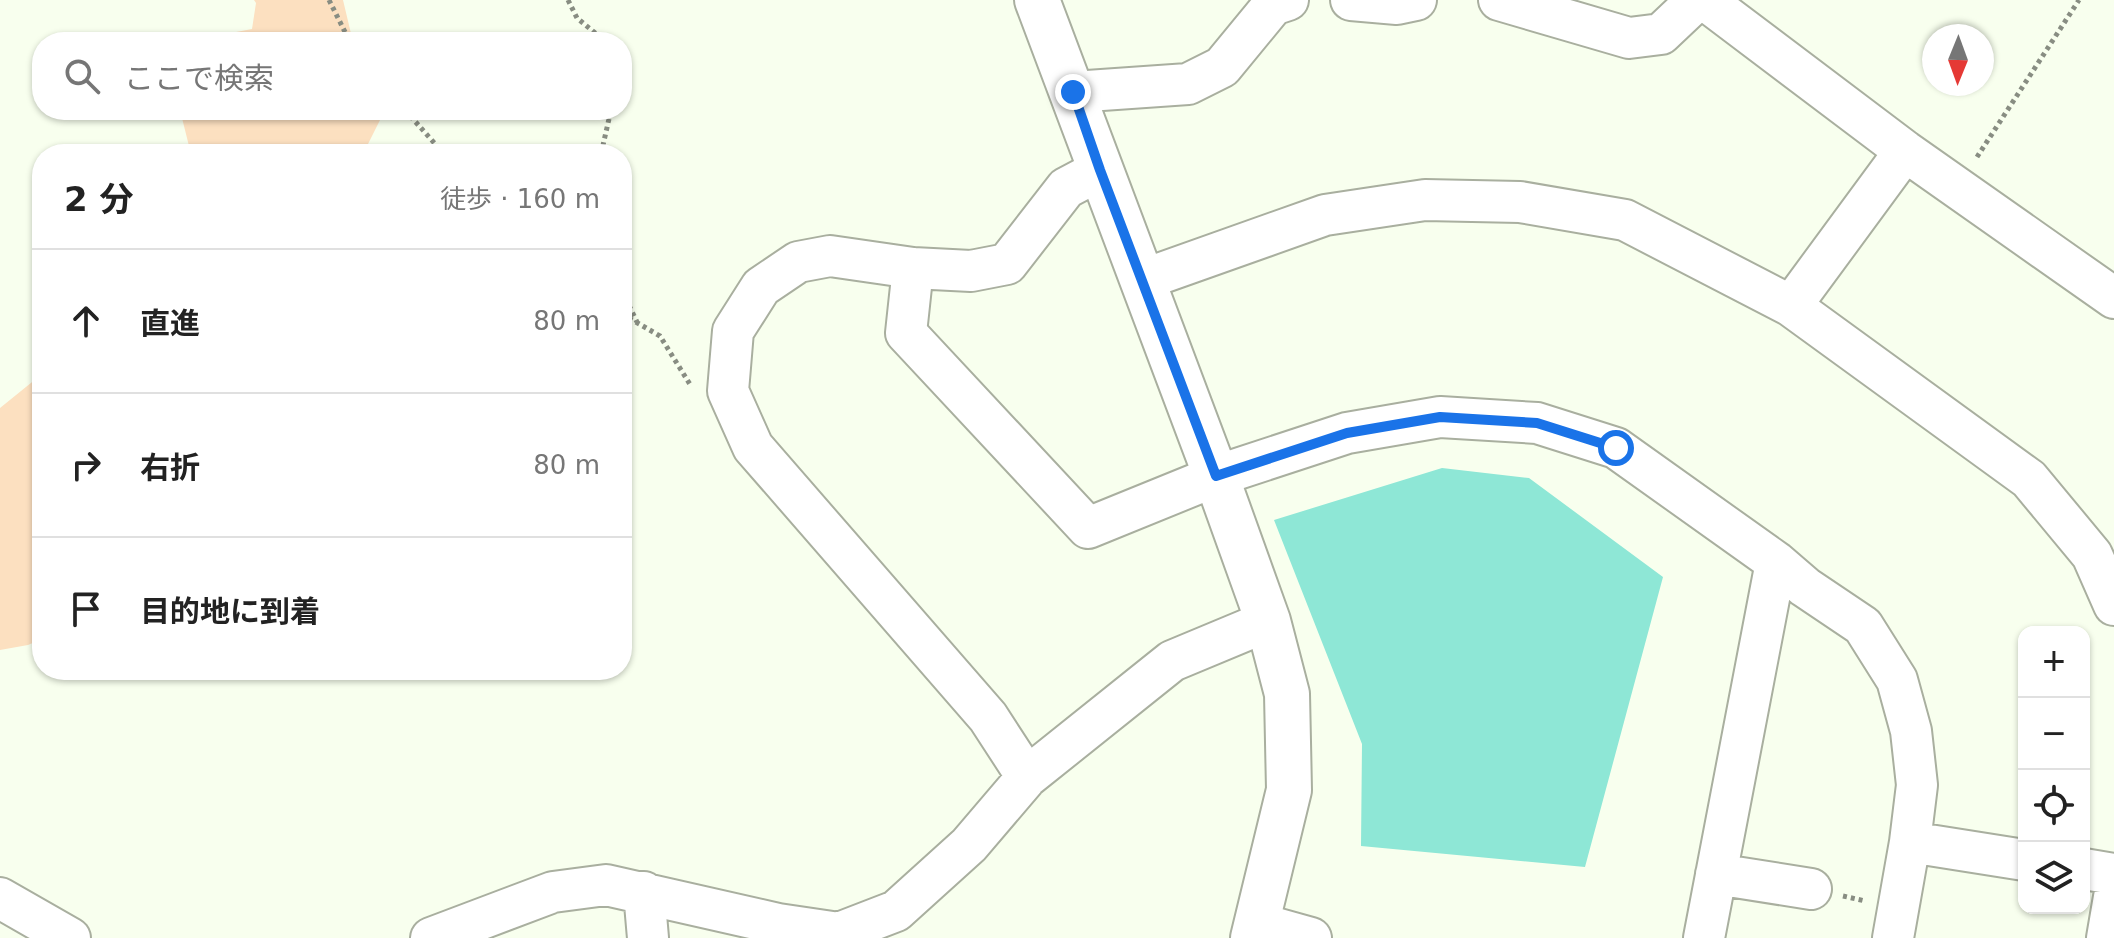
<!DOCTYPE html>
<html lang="ja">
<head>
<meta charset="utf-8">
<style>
	:root { --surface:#fff; --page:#f6f6f6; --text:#222; --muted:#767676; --line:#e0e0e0 }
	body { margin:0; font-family:"DejaVu Sans","Noto Sans JP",sans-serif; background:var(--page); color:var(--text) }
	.controls { position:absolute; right:24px; bottom:24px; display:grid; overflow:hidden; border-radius:16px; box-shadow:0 2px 6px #0004 }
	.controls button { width:72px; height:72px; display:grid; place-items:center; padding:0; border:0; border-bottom:2px solid var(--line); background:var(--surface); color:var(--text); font:40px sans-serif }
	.compass { position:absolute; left:1922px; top:24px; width:72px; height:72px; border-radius:50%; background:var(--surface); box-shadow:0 2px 6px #0004; rotate:181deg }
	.stop { position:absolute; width:24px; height:24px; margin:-18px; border:6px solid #1a73e8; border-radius:50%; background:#fff }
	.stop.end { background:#1a73e8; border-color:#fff; box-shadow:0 2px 8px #0008 }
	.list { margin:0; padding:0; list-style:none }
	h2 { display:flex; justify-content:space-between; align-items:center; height:104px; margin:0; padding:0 32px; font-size:34px }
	h2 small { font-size:26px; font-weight:400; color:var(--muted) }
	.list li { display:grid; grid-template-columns:52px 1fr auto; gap:24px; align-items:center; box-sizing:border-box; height:144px; padding:0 32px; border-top:2px solid var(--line) }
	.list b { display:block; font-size:30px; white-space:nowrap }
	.list em { font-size:26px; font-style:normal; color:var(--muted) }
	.icon { flex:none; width:44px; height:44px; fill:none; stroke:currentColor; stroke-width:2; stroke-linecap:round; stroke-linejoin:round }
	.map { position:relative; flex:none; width:2114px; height:938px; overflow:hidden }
	.search { position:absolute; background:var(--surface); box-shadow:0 2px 6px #0004; left:32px; top:32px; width:600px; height:88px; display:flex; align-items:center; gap:20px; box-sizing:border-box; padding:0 28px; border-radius:32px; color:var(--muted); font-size:30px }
	.panel { position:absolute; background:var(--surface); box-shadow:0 2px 6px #0004; left:32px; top:144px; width:600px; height:536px; border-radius:32px }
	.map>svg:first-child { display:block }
</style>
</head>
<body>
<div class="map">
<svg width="2114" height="938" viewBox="0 0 2114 938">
	<rect width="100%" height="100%" fill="#f8ffee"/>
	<path fill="#fce0c0" d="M254 0H343L353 42H204L215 36 252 29 256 3Z
		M180 110H385L363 154H191Z
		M42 374V639L28 645 0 650V408Z"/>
	<path fill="#8ee7d6" d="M1442 468 1529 478 1663 577 1585 867 1361 846 1362 744 1274 520Z"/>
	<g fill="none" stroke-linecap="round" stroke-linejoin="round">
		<g stroke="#a9af9f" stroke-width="44">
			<path id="street" d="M1351 0 1397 4 1416 0
				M1499 0 1629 38 1661 34 1697 0
				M1705 0 1905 151 2114 298
				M1073 92 1188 84 1222 67 1273 5 1288 0
				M913 268 906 333 1088 528 1216 476 1347 433 1440 417 1537 423 1616 448 1776 562 1805 587 1863 626 1897 680 1911 731 1917 785 1910 842 1893 938
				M1142 280 1325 215 1425 200 1520 202 1625 220 1791 306 2029 479 2092 555 2114 605
				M1791 306 1905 151
				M1027 777 988 717 753 447 728 391 733 331 761 287 798 262 830 256 913 268 971 271 1007 264 1066 188 1100 170
				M1910 842 2024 860
				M2084 869 2114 874
				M1716 874 1811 889
				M644 892 648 938
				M0 898 70 938
				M1257 923 1311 938
				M431 938 553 892 606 885 778 924 839 933 896 911 969 845 1027 777 1172 661 1268 621
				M1704 938 1776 562
				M2107 938 2114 897"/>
		</g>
		<g stroke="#a9af9f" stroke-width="48">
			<path id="secondary" d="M1037 0 1216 476 1268 621 1287 694 1289 790 1253 938"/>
		</g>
		<path stroke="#888d82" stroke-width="5" stroke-dasharray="4 4" stroke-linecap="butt" d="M329 0 350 42
			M568 0 577 18 606 42
			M405 110 444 154
			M601 154 611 110
			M1977 157 2079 0
			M622 225 625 233 622 256
			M622 291 637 322
			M622 314 660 336 691 386
			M1843 896 1865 901"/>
		<use href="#street" stroke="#fff" stroke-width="40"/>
		<use href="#secondary" stroke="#fff" stroke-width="44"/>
	</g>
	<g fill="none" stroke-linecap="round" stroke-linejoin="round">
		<path stroke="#1a73e8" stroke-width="10" d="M1073 92 1100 170 1216 476 1347 433 1440 417 1537 423 1616 448"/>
	</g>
</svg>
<div class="controls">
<button>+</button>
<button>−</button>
<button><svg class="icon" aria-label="locate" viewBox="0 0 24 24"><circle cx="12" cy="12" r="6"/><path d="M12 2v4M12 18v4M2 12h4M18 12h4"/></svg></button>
<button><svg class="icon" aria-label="layers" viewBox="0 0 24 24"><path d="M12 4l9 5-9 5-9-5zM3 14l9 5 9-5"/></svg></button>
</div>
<svg class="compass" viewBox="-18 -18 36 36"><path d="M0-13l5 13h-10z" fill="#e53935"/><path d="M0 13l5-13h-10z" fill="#767676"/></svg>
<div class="stop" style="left:1616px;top:448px"></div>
<div class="stop end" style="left:1073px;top:92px"></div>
<div class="search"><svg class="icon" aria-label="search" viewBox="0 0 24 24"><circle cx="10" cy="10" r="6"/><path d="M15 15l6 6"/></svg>ここで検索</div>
<section class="panel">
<h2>2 分<small>徒歩 · 160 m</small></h2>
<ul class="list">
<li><svg class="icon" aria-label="ahead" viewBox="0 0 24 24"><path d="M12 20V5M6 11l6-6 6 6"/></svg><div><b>直進</b></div><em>80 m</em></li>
<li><svg class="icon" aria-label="right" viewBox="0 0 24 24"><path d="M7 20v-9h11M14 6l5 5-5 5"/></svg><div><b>右折</b></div><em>80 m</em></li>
<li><svg class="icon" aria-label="arrive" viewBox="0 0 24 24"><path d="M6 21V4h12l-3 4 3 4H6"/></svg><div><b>目的地に到着</b></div></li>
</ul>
</section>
</div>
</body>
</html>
